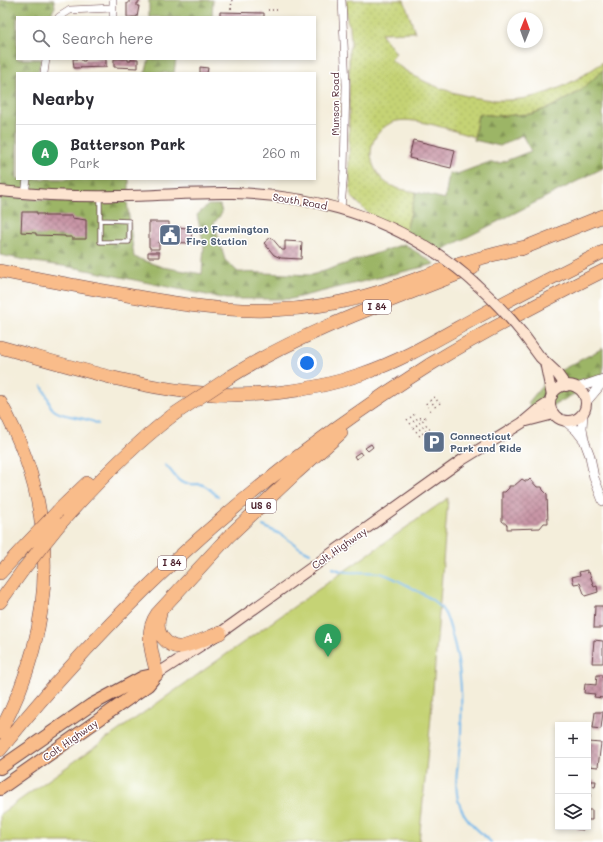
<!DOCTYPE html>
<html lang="en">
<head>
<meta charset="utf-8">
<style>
	:root { --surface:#fff; --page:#f2f2f3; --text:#2b2b33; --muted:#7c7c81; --line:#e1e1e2; --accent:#2563eb }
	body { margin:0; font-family:Mali,sans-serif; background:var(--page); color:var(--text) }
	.controls { position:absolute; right:12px; bottom:12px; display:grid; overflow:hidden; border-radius:0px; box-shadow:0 2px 6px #0003 }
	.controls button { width:36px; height:36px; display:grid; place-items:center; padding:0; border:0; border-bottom:1px solid var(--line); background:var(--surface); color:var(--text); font:20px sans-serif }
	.compass { position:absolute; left:507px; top:12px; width:36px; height:36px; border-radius:50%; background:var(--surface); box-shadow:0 2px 6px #0003; rotate:1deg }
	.you { position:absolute; left:307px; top:363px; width:14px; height:14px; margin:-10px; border:3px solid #fff; border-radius:50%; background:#1a73e8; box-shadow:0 0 0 6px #1a73e833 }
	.badge { display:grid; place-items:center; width:26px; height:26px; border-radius:50%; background:var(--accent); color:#fff; font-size:13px; font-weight:700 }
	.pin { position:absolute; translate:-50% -33px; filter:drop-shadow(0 1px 2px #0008) }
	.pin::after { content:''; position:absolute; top:21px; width:14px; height:12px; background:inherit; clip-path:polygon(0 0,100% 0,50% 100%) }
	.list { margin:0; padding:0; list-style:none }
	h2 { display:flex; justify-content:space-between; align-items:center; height:52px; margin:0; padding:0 16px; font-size:17px }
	h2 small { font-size:13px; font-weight:400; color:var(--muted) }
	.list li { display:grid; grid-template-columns:26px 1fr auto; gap:12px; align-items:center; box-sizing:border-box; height:56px; padding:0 16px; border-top:1px solid var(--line) }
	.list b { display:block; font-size:15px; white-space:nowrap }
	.list p { margin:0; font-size:13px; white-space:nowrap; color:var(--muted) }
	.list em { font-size:13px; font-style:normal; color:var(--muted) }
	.icon { flex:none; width:22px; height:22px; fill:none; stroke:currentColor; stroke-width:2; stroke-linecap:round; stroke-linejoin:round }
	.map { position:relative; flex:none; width:603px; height:842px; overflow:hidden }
	.search { position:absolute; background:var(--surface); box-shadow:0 2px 6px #0003; left:16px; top:16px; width:300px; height:44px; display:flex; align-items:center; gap:10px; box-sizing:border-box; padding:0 14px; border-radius:0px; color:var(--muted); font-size:15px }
	.panel { position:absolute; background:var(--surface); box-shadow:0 2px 6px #0003; left:16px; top:72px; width:300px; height:108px; border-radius:0px }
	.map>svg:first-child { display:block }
</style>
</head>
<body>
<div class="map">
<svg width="603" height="842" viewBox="0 0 603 842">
	<defs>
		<pattern id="grass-dots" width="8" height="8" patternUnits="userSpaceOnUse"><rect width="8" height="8" fill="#c5d375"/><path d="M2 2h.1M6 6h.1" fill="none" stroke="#abb565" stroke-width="1.8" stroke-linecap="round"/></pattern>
		<pattern id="forest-firs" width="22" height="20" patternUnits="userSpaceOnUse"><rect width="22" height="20" fill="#9cb566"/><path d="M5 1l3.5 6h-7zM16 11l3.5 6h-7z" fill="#819354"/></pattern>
		<pattern id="building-cross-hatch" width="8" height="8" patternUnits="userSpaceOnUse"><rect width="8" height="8" fill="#c895a6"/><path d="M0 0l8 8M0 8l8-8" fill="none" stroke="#a47987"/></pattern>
	</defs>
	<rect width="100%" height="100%" fill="#fff"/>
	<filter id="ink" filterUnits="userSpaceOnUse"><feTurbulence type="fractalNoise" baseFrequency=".025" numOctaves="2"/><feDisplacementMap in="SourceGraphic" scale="8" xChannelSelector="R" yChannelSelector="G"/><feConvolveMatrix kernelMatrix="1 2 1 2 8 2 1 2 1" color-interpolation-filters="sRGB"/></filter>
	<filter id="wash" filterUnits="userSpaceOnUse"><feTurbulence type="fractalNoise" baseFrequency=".012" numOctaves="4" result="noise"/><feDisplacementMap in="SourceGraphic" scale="16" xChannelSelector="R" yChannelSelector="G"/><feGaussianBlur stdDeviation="0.9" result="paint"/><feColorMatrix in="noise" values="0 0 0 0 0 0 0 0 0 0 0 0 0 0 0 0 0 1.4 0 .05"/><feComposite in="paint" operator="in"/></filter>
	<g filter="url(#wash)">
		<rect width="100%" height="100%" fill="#f4eedb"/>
		<path fill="url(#grass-dots)" stroke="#887950" d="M346 0H404L415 32 381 33 396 53 390 59C405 72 422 81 440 88 503 111 550 101 603 62V70L579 92 551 107 531 114 500 116 478 114 474 137C453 131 417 117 397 121 391 122 385 126 381 130 366 145 369 167 384 181 393 189 405 190 416 192L405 235 377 222 351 196 349 169V49L351 45 350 26 347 21Z"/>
		<path fill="url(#forest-firs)" stroke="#736a48" d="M0 0H54L55 7 49 17H17V59H41L38 73H17V179H129V191L117 196 0 191Z
			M149 0H213L212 17H149Z
			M149 59H176L174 73H144L146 71Z
			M603 70V168L436 253 405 235 416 192 445 199 449 173 457 174 487 163H500L531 151 522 135 500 146 474 140 478 114 500 116 531 114 551 107 579 92Z
			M0 196 54 201 127 202 134 257 162 267 202 274 204 245 197 215 208 205H220L222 213 214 223 225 260 238 272 312 275 404 244 435 264 291 299H226L77 268 35 262 0 255Z
			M603 348V378L522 423 533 411 528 403 550 376Z"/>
		<path fill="#c5d375" stroke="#887950" d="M448 498 430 728 419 842H0V814Z"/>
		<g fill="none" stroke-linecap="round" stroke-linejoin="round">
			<path stroke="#76b9eb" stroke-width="2" d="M42 386C44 390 46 394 48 398 49 401 49 404 51 407 60 419 85 415 98 424
				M165 465C173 471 175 480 183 483 189 485 194 484 200 484 207 485 212 492 218 497
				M263 526 282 535 300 548 310 553
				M333 568C350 576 363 570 380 573 390 575 428 596 436 603 446 611 449 623 452 635 462 669 462 698 461 734 460 756 451 788 461 808 467 822 480 832 491 842"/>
		</g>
		<g id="blocks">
			<path fill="url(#building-cross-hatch)" d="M129 0H139V3H137V6H139L137 17H127V3H129Z
				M220 12 264 13V17H220Z
				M73 59H82V61H85V59H106V67L74 68Z
				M114 59H128V61H131V59H138V68L114 67Z
				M200 67 208 68 207 73H200Z
				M413 140 455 150 451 168 409 158Z
				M22 212H37V214H44V216H72V218L86 220V239H72V237H65V236L36 235V233L21 232Z
				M149 222H169V227L192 228 191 243 159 242V249H150V247H149Z
				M271 237 282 250H285V241L302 242 301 259 281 258 274 255 264 243Z
				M148 252H159V257H148Z
				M371 444 373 447 368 451 365 448Z
				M360 452 362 455 356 459 354 456Z
				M522 479 525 481H528L530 479 537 487H542L543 490 547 494 548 523H544L540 528 507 529V525L502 521V492H505L509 488V486H514Z
				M587 570V573L589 572 594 587 597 586 598 592 585 596 580 583 574 584 572 577 580 575 579 572Z
				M595 606H603V628H594Z
				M594 640 603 641V663H592Z
				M597 675H603V698L594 697 595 694 584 693 585 684 596 685Z
				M595 712H603L601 729 593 728Z
				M588 742 601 743 598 767 588 766 589 749H588Z
				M588 781H596L595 787 590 786V797H588Z
				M588 810H592V820H588Z
				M577 827H583V830L577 829Z"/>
		</g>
	</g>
	<g filter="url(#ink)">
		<use href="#blocks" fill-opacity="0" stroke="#643e45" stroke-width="1"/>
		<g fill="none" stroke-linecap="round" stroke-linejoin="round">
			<g stroke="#643e45" stroke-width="5">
				<path id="service" d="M100 197V242H129V221L100 220"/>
			</g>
			<g stroke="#643e45" stroke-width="8">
				<path id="minor" d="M113 0V17
					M59 17 70 10 113 8
					M44 73 46 59
					M25 194 27 179
					M341 209 344 170 346 85 342 0"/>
			</g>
			<g stroke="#643e45" stroke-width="10">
				<path id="tertiary" d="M577 388 603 379
					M586 402 603 382
					M583 413 582 428 584 440 590 456 594 478 603 501
					M564 420 576 430 583 439"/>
			</g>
			<g stroke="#643e45" stroke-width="12">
				<path id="secondary" d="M0 191C39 195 79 197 118 196 156 196 195 192 233 193 307 195 374 212 436 253
					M523 334 540 357 556 372 566 386
					M545 362 552 396
					M550 403a18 18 0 1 1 36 0a18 18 0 1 1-36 0Z
					M527 421 554 414
					M157 674 220 633 462 460 522 423 535 412 550 402"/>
			</g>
			<g stroke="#643e45" stroke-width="14">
				<path id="trunk" d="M0 768 91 705 143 677 157 674
					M0 789 148 685 157 674"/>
			</g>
			<g stroke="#643e45" stroke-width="14">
				<path id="motorway" d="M521 249 603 216
					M0 271C39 279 77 286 116 293 190 307 260 318 335 303 374 296 410 281 448 268 474 259 502 252 529 246
					M0 347C63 364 126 385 191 392 247 399 308 393 362 374 401 361 436 340 472 320 515 296 559 274 603 252
					M230 377C305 330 391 301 473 268
					M0 402C60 509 58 625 0 732
					M58 511 87 483
					M59 525C94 485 131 447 173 415
					M0 573 22 549
					M0 602 23 570
					M160 614C157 623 157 631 163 638 167 643 173 647 179 647 188 647 211 636 220 633
					M157 674C152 654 144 632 157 614L228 537 296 473 341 433
					M0 750C121 598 267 467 431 364 487 330 545 300 603 271"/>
			</g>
			<path stroke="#643e45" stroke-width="1.5" stroke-dasharray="1 3" stroke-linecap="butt" d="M231 9 232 0
				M268 10H279
				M434 397 442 406
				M430 400 437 409
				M426 403 432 413
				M407 420 415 414
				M410 424 418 418 426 417
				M413 428 426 418
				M416 432 429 423
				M419 436 432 427"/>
			<use href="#service" stroke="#fff" stroke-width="3.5"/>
			<use href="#minor" stroke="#fff" stroke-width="7"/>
			<use href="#tertiary" stroke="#fff" stroke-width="9"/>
			<use href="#secondary" stroke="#fde4d0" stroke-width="10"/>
			<use href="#trunk" stroke="#f9bc8a" stroke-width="12"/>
			<use href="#motorway" stroke="#f9bc8a" stroke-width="13"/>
			<g stroke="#643e45" stroke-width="12" stroke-linecap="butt">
				<path id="secondary-bridge" d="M436 253C469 275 498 303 523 334"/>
			</g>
			<g stroke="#643e45" stroke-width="14" stroke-linecap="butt">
				<path id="motorway-bridge" d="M173 415 230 377
					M22 549 58 511
					M23 570 59 525"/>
			</g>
			<use href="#secondary-bridge" stroke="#fde4d0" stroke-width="10"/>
			<use href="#motorway-bridge" stroke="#f9bc8a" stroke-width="13"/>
		</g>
	</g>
	<defs>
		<g id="civic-square" transform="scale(1.15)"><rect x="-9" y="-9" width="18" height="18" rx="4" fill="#5c6f8a" stroke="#fff"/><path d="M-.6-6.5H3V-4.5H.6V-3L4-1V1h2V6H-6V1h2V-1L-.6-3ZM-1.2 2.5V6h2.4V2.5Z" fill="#fff"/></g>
		<g id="parking-square" transform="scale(1.15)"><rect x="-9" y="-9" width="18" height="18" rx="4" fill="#5c6f8a" stroke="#fff"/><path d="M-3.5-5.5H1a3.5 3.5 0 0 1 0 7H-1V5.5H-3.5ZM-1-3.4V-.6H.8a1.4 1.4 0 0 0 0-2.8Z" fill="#fff"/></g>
	</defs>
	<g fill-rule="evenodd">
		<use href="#civic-square" x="170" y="235"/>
		<use href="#parking-square" x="434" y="442"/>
	</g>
	<g text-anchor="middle" stroke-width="3" stroke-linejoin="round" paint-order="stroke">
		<g fill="#fff" stroke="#80626b" stroke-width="1">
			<rect x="363" y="300" width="28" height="14" rx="3"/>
			<rect x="246" y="499" width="30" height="14" rx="3"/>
			<rect x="158" y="556" width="28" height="14" rx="3"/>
		</g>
		<g font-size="9" font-weight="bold" fill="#4a1f2b">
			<text x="377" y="310">I 84</text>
			<text x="261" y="509">US 6</text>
			<text x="172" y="566">I 84</text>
		</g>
		<g font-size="10" fill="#4a1f2b" stroke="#fff">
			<text transform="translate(335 104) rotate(-90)" y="4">Munson Road</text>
			<text transform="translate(300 201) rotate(10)" y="4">South Road</text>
			<text transform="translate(339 548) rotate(-35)" y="4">Colt Highway</text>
			<text transform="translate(70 740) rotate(-35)" y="4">Colt Highway</text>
		</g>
		<g font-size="10" font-weight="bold" fill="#4e5e75" stroke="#fff" text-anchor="start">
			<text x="186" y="233">East Farmington<tspan x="186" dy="12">Fire Station</tspan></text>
			<text x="450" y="440">Connecticut<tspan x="450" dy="12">Park and Ride</tspan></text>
		</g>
	</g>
</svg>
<div class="controls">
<button>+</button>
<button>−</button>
<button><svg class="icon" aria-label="layers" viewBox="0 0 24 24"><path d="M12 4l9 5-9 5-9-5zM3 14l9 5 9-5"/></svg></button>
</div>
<svg class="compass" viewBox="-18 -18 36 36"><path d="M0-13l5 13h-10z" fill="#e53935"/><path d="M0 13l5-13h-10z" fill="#7c7c81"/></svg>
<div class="you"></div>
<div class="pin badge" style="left:328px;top:657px;background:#2e9e5b">A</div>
<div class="search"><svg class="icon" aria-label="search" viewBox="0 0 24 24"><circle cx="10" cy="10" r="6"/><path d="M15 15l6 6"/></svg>Search here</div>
<section class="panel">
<h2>Nearby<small></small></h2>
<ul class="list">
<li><span class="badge" style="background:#2e9e5b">A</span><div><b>Batterson Park</b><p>Park</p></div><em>260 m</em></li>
</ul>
</section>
</div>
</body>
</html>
